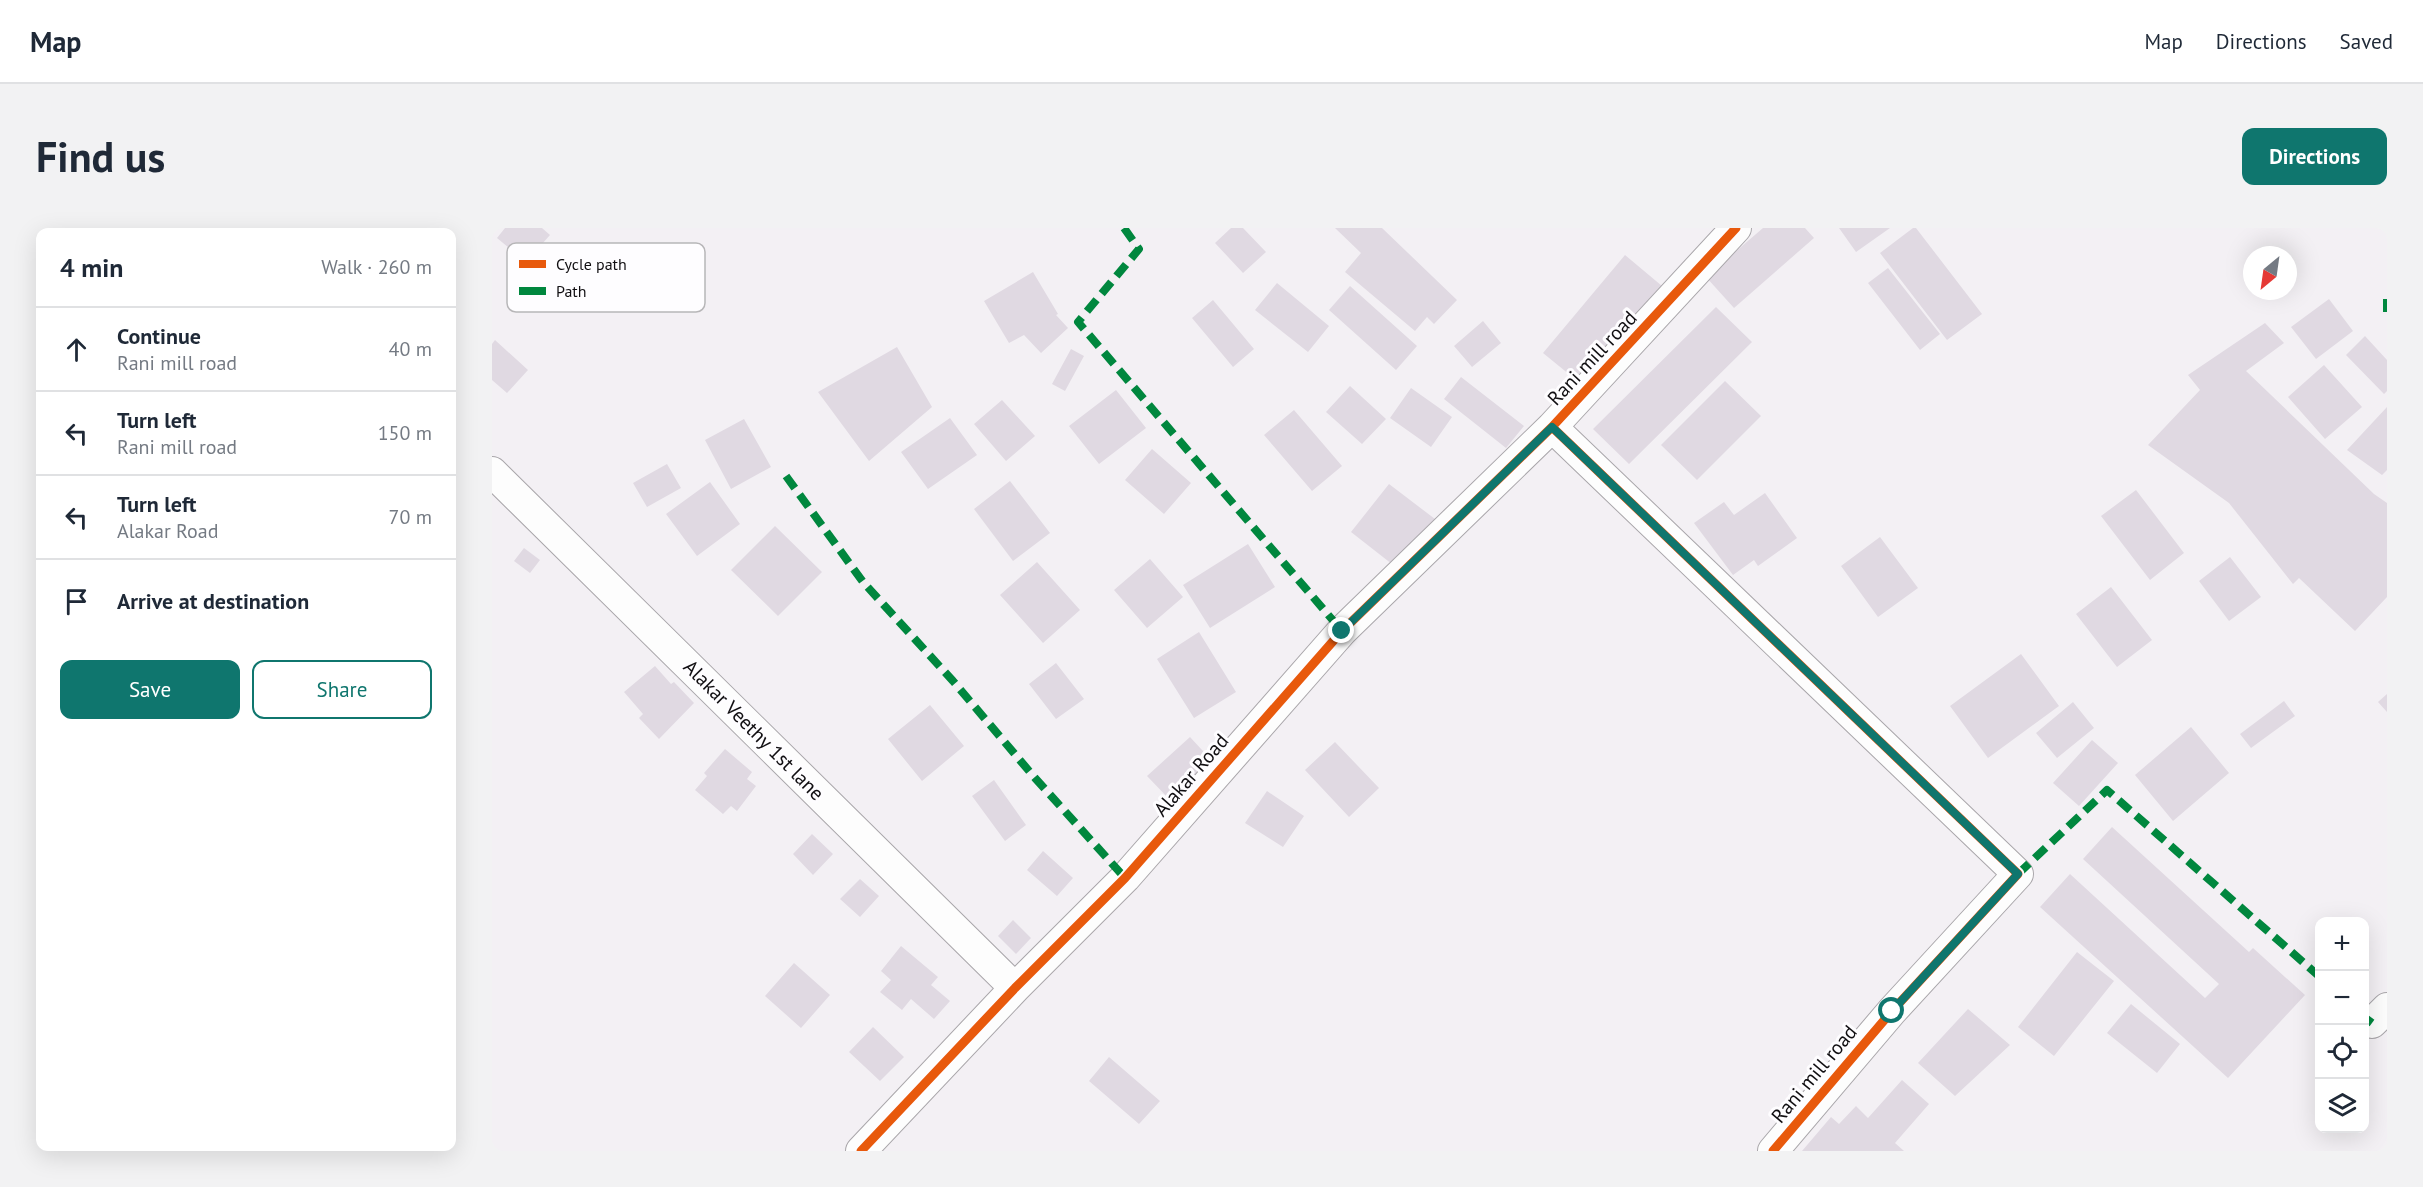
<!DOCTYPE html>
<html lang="en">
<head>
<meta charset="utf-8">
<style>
	:root { --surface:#fff; --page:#f2f2f3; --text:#1f2937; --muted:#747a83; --line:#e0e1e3; --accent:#0f766e }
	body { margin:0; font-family:"PT Sans",sans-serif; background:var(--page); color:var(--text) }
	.controls { position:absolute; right:18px; bottom:18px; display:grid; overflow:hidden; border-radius:12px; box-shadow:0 6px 24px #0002 }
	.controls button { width:54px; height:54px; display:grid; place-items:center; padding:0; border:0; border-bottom:2px solid var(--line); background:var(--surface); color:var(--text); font:30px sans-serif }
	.compass { position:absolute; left:1751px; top:18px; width:54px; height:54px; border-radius:50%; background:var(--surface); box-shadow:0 6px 24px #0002; rotate:209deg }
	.stop { position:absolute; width:18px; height:18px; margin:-14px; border:4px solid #0f766e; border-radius:50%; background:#fff }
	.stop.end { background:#0f766e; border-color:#fff; box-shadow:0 2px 6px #0008 }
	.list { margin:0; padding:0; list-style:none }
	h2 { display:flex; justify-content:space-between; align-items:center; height:78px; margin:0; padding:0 24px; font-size:26px }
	h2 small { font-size:20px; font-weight:400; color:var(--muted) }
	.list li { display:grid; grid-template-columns:39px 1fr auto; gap:18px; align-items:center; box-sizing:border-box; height:84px; padding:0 24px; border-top:2px solid var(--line) }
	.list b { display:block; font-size:22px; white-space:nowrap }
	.list p { margin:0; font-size:20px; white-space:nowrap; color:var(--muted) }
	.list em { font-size:20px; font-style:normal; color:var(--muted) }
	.actions { display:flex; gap:12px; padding:18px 24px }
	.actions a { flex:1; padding:14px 0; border:2px solid var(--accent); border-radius:12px; text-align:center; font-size:21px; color:var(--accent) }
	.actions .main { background:var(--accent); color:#fff }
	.icon { flex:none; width:33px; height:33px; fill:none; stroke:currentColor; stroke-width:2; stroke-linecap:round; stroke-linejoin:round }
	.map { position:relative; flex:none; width:1895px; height:923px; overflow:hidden; border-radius:12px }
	header { display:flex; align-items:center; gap:36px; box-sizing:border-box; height:84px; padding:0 30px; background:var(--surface); border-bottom:2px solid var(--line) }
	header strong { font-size:28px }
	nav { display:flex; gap:33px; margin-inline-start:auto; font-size:21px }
	.intro { display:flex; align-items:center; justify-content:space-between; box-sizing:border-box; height:144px; padding:0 36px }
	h1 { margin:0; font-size:42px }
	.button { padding:15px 27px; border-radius:12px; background:var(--accent); color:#fff; font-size:21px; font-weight:700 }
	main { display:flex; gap:36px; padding:0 36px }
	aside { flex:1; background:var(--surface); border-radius:12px; box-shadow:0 6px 24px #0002 }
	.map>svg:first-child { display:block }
</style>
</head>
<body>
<header>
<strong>Map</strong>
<nav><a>Map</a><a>Directions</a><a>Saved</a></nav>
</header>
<div class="intro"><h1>Find us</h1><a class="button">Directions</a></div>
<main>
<aside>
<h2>4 min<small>Walk · 260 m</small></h2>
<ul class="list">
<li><svg class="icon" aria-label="ahead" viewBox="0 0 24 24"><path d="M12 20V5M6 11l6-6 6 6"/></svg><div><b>Continue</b><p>Rani mill road</p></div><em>40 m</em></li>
<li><svg class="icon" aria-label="left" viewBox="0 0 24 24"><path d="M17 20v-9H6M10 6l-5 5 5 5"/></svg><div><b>Turn left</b><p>Rani mill road</p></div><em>150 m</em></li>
<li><svg class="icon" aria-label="left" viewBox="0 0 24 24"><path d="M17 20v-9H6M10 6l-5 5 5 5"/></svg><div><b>Turn left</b><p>Alakar Road</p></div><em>70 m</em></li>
<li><svg class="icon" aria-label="arrive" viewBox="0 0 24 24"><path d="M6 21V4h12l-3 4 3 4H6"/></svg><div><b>Arrive at destination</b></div></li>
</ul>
<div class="actions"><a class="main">Save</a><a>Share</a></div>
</aside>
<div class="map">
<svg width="1895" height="923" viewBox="0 0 1895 923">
	<rect width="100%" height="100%" fill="#f3f0f4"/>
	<path fill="#e0d9e2" d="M13 0H50L58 7 34 34 5 10Z
		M739 0H751L774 24 751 45 723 15Z
		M843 0H890L965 72 942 96 935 89 923 103 853 44 869 25Z
		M1271 0H1313L1322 10 1242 80 1214 49Z
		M1347 0H1398L1364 24Z
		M1421 0H1424L1490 86 1455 112 1388 25Z
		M1133 27 1170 58 1089 156 1051 125Z
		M1396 40 1448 106 1428 122 1376 55Z
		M541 44 566 86 564 87 576 100 549 125 532 107 517 115 492 73Z
		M785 55 837 98 816 124 763 82Z
		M858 58 925 118 904 142 837 82Z
		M1837 71 1861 103 1824 131 1799 99Z
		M721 72 762 121 741 139 700 90Z
		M1224 79 1260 114 1137 236 1101 201Z
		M991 93 1009 115 980 139 962 118Z
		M1773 95 1792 115 1754 143 1882 266 1895 275V369L1863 403 1807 350 1801 356 1737 275 1656 217 1708 162 1696 147Z
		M1873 108 1895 132V163L1892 166 1854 127Z
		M3 112 36 142 15 165 0 152V116Z
		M405 119 440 179 377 233 326 164Z
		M579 121 592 128 573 163 560 156Z
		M1832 137 1870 179 1833 211 1796 169Z
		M969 149 1032 198 1014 220 952 171Z
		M1233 153 1269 188 1205 252 1169 217Z
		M858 158 894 191 870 216 834 184Z
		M919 160 960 189 939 219 898 190Z
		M624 162 654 200 607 236 577 198Z
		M510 172 543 208 514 233 482 196Z
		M1895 179V242L1890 247 1855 222Z
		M802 182 850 238 820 263 772 207Z
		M458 190 485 227 436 261 409 224Z
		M252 191 279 239 239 261 213 212Z
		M660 221 699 255 672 286 633 252Z
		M175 236 189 260 155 279 141 255Z
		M518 253 558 305 521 333 482 281Z
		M218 254 248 296 205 328 174 286Z
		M897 256 943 291 905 340 859 304Z
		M1644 262 1692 325 1658 352 1609 288Z
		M1273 265 1305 310 1266 338 1262 332 1241 347 1202 295 1232 274 1242 287Z
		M283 298 330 344 286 388 239 342Z
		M1388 309 1426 360 1386 389 1349 338Z
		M756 316 783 359 718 400 691 357Z
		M32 320 48 332 38 345 22 333Z
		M1738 329 1769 369 1737 393 1707 353Z
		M658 331 691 369 655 400 622 362Z
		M545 334 588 382 551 415 508 367Z
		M1619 359 1660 412 1625 439 1584 386Z
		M707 404 744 464 702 490 665 431Z
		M1529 426 1567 478 1496 530 1458 478Z
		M564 435 592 471 564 491 537 456Z
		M163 438 179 456 182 454 202 475 167 511 147 490 151 486 132 464Z
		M1895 466V484L1886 474Z
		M1792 473 1803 488 1759 520 1748 506Z
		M1581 474 1602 500 1565 530 1544 505Z
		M438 477 472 518 430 553 396 511Z
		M1699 499 1737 545 1681 593 1643 547Z
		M698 509 722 535 679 573 655 548Z
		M1600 512 1626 535 1587 578 1561 555Z
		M843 514 887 560 857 589 813 542Z
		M233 521 260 544 255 551 264 558 245 583 239 578 231 586 203 562 215 548 212 545Z
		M502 552 534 597 513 613 480 568Z
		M775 563 812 588 791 619 753 595Z
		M1620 599 1757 724 1761 720 1813 767 1736 850 1548 679 1578 646 1713 770 1727 756 1591 631Z
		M320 606 341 626 321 647 301 626Z
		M551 623 581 650 565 668 535 642Z
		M368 651 387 668 368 689 348 671Z
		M521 692 539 710 524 726 506 708Z
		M409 718 446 749 439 757 458 773 442 791 419 771 410 782 388 764 399 752 389 743Z
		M1585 724 1622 753 1562 828 1526 799Z
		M302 735 338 767 309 800 273 768Z
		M1639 776 1688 816 1665 845 1615 805Z
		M1476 781 1518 817 1463 868 1426 835Z
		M381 799 412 829 388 853 357 824Z
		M617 829 668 873 647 896 597 853Z
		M1410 852 1437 876 1403 915 1412 923H1310L1339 889 1347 896 1364 878 1376 890Z"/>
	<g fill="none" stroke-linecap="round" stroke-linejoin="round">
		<g stroke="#a9a6aa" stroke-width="32">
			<path id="street" d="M1244 0 1060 199 1526 646 1400 783 1281 923
				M0 244 523 760
				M1880 795 1895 780
				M369 923 523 760 633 650 850 403 1060 199"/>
		</g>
		<use href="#street" stroke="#fdfdfd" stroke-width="30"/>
		<path stroke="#00873e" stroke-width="8" stroke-dasharray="15 8" stroke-linecap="butt" d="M632 0 647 21 586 94 850 403
			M1895 71V84
			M294 248 371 354 461 453 543 550 633 650
			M1526 646 1615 562 1828 749
			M1872 789 1880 795"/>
		<g stroke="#fefdff" stroke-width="13">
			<path id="cycleway" d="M1244 0 1060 199 1526 646 1400 783 1281 923
				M369 923 523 760 633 650 850 403 1060 199"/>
		</g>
		<use href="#cycleway" stroke="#e8590c" stroke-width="9"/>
	</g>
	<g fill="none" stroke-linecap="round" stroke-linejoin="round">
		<path stroke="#0f766e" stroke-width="8" d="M850 403 1060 199 1526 646 1400 783"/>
	</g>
	<g text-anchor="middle" stroke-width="6" stroke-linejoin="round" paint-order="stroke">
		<g font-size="20" fill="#110f12" stroke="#fefdff">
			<text transform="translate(1100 130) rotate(-47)" y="7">Rani mill road</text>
			<text transform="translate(262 502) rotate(45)" y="7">Alakar Veethy 1st lane</text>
			<text transform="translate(699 547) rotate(-49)" y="7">Alakar Road</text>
			<text transform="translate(1322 846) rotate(-50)" y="7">Rani mill road</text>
		</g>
	</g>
	<rect x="15" y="15" width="198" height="69" rx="9" fill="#fefdff" stroke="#b7b6b8" stroke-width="1.5"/>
	<rect x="27" y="32" width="27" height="8" fill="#e8590c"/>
	<rect x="27" y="59" width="27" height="8" fill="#00873e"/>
	<g font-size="16" fill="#110f12">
		<text x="64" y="42">Cycle path</text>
		<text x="64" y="69">Path</text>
	</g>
</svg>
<div class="controls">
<button>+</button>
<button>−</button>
<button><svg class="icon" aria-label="locate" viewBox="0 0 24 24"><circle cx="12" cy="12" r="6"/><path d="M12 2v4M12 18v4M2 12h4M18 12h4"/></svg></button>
<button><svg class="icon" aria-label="layers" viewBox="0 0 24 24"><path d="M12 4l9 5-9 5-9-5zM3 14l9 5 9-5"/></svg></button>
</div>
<svg class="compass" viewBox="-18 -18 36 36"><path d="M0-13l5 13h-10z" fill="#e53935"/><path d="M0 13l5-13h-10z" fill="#747a83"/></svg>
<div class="stop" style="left:1400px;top:783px"></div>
<div class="stop end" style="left:850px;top:403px"></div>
</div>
</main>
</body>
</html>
